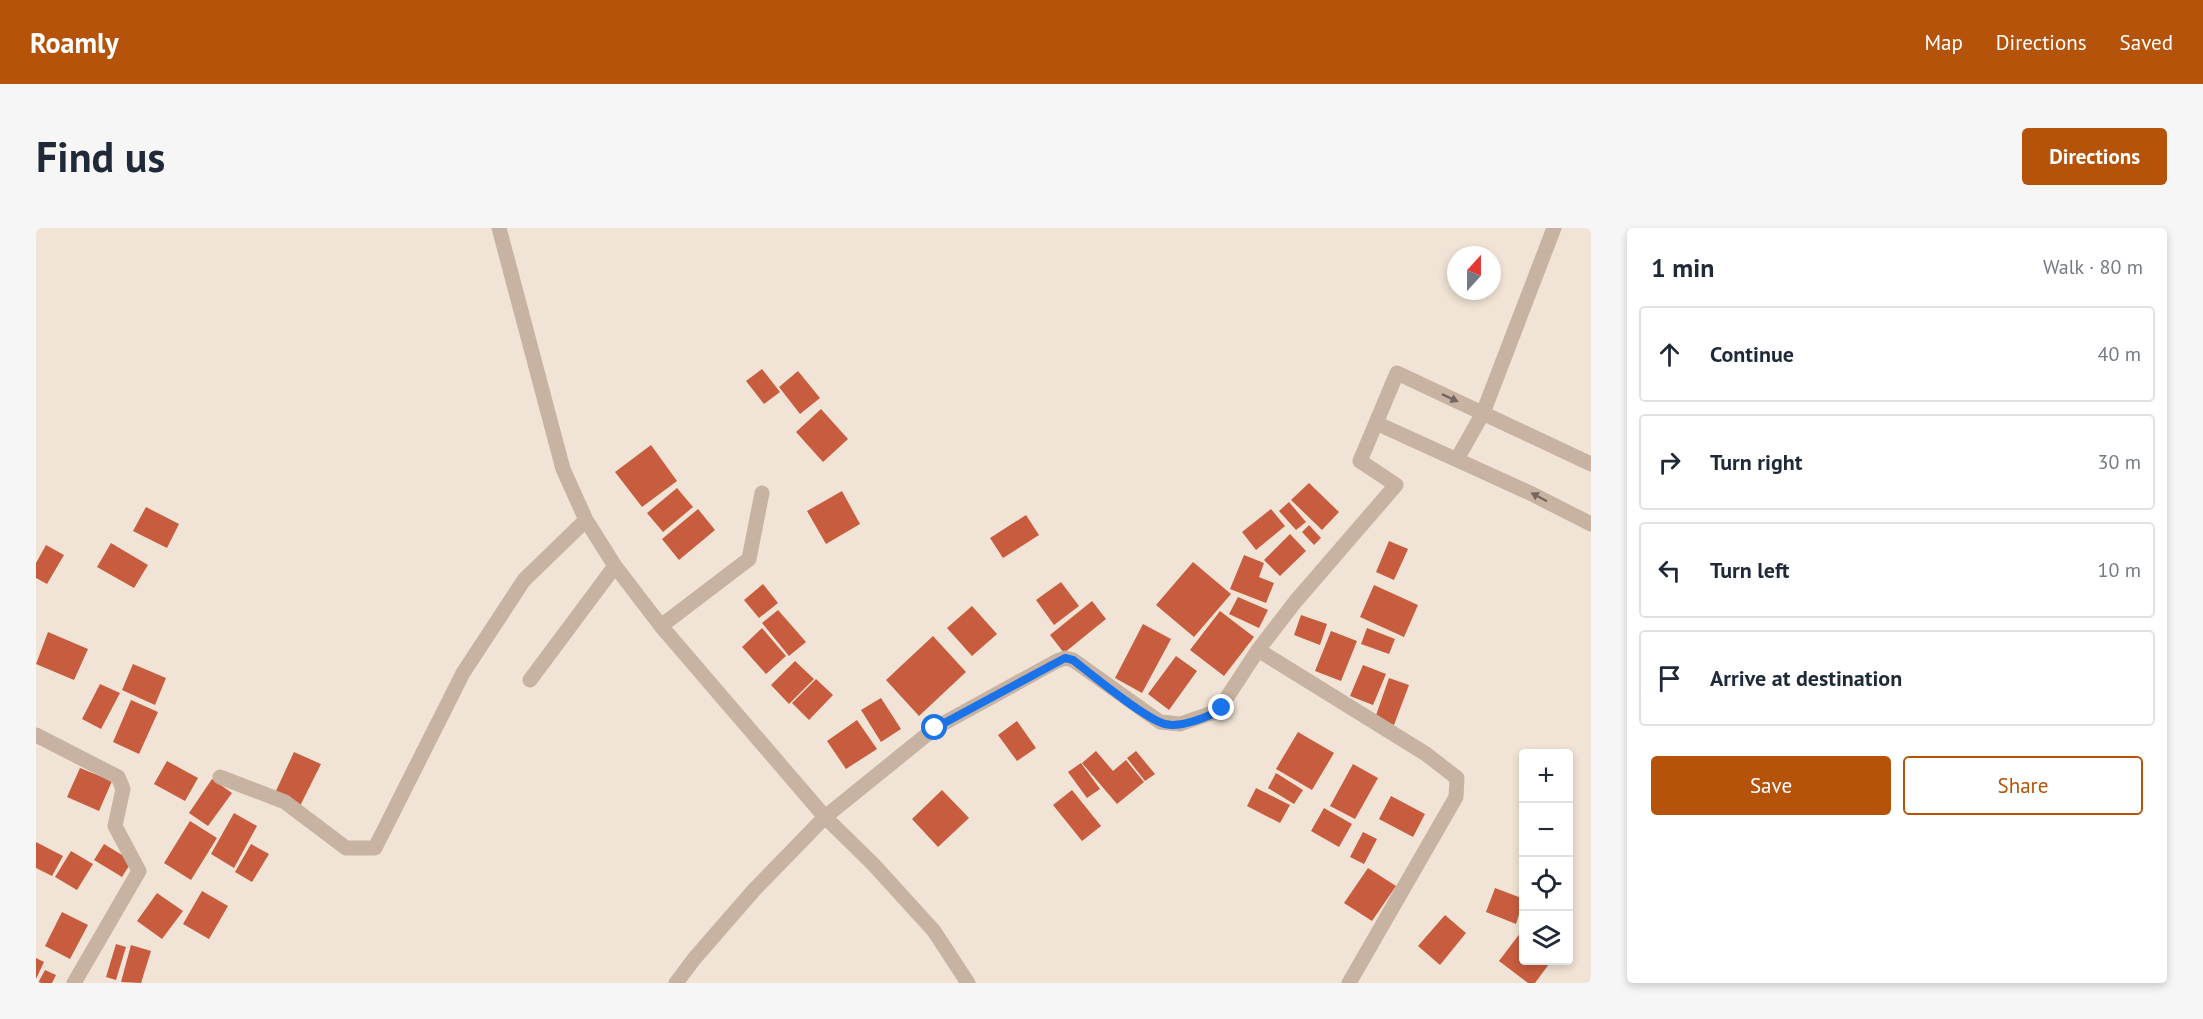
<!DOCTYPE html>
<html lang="en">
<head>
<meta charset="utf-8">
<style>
	:root { --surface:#fff; --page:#f6f6f7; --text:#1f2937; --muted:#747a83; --line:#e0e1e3; --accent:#b45309 }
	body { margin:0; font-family:"PT Sans",sans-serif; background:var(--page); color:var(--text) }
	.controls { position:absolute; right:18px; bottom:18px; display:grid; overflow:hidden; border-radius:6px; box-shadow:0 3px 9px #0003 }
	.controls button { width:54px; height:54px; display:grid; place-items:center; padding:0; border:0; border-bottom:2px solid var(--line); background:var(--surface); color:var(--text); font:30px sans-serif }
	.compass { position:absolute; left:1411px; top:18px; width:54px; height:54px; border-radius:50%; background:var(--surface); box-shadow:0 3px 9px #0003; rotate:21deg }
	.stop { position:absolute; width:18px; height:18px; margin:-14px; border:4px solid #1a73e8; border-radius:50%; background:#fff }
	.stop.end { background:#1a73e8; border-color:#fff; box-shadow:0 2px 6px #0008 }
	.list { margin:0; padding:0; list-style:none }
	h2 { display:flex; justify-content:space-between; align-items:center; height:78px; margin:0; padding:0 24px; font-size:26px }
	h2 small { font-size:20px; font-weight:400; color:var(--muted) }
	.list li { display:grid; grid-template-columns:39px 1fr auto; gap:18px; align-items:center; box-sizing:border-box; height:96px; margin:0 12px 12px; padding:0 12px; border:2px solid var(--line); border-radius:6px }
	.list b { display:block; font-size:22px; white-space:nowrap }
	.list em { font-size:20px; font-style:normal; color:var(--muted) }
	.actions { display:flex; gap:12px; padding:18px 24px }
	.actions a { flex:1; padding:14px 0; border:2px solid var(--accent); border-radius:6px; text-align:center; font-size:21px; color:var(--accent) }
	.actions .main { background:var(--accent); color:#fff }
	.icon { flex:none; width:33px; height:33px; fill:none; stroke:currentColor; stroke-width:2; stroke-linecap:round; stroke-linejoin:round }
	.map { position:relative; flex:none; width:1555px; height:755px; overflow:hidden; border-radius:6px }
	header { display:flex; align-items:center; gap:36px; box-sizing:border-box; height:84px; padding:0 30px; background:var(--accent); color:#fff }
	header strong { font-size:28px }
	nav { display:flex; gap:33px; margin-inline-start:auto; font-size:21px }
	.intro { display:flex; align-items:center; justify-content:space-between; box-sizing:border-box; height:144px; padding:0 36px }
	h1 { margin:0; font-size:42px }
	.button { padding:15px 27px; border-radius:6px; background:var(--accent); color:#fff; font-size:21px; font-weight:700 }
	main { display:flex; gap:36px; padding:0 36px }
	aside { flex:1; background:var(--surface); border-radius:6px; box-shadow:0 3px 9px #0003 }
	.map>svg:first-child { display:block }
</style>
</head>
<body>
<header>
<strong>Roamly</strong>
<nav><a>Map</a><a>Directions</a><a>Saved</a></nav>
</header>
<div class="intro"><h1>Find us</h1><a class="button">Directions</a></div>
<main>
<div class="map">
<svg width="1555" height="755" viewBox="0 0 1555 755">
	<rect width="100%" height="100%" fill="#f1e4d6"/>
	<path fill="#c75d3e" d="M726 141 744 164 728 176 710 153Z
		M762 143 784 170 764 186 743 159Z
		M785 181 812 211 787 234 760 204Z
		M615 217 641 253 606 279 579 244Z
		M1273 255 1303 284 1286 302 1255 272Z
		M641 260 657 279 627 304 611 285Z
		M806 263 824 296 790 316 771 283Z
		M1253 274 1270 294 1260 302 1243 283Z
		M110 279 143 296 131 320 97 303Z
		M662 281 679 302 643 332 626 311Z
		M1235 281 1249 298 1220 322 1206 304Z
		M990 287 1003 307 967 330 954 310Z
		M1273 297 1285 310 1278 317 1266 304Z
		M1254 306 1270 323 1244 348 1228 332Z
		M1353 313 1372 321 1358 352 1340 344Z
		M75 315 112 337 98 360 61 339Z
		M10 317 28 327 11 356 0 350V335Z
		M1208 327 1228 335 1223 349 1238 355 1230 375 1194 361Z
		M1157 334 1195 366 1158 409 1120 377Z
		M1025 354 1043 378 1018 397 1000 372Z
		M727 356 742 375 723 390 708 372Z
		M1338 357 1382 377 1368 409 1324 389Z
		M1202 369 1232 382 1223 400 1193 386Z
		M1056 373 1070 391 1028 425 1014 407Z
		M936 378 961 406 936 428 911 400Z
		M742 382 770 414 753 428 726 395Z
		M1184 383 1218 409 1188 448 1154 422Z
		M1265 387 1291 396 1284 417 1258 407Z
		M1107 396 1135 411 1106 465 1079 450Z
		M726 400 750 428 730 446 706 419Z
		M1331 400 1359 411 1353 426 1325 416Z
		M1295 403 1321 413 1305 453 1279 443Z
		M12 404 52 421 38 452 0 436Z
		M897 408 930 444 883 488 850 452Z
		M1140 428 1161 443 1133 482 1112 466Z
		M759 433 778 451 753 476 735 457Z
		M97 436 130 450 119 477 86 462Z
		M1327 437 1350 446 1337 477 1314 468Z
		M1353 450 1373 457 1358 497 1339 490Z
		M780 451 797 467 773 492 756 475Z
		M64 456 84 465 65 501 46 491Z
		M845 470 865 501 845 514 825 482Z
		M95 472 122 484 103 526 77 514Z
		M821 492 841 521 810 541 791 513Z
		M981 493 1000 520 981 533 962 507Z
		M1262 504 1298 525 1276 562 1240 541Z
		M1060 523 1077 543 1090 532 1108 554 1081 576 1046 535Z
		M1100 523 1119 546 1109 553 1091 530Z
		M258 524 285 536 264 578 239 565Z
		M131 533 162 550 149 573 118 556Z
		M1045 535 1064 561 1051 570 1032 544Z
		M1317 536 1342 550 1319 591 1294 578Z
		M44 540 76 553 63 583 31 569Z
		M1240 545 1267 562 1258 576 1232 560Z
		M176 551 196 565 172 598 153 585Z
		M1220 560 1254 577 1244 595 1211 578Z
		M906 562 933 590 902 619 876 591Z
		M1036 562 1065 598 1046 613 1017 577Z
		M1355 568 1389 586 1377 609 1343 591Z
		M1288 580 1316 596 1303 619 1275 603Z
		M198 585 221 598 198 640 175 626Z
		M154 593 181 610 155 652 128 635Z
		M1327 604 1341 611 1328 636 1314 629Z
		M0 614 27 628 16 648 0 640Z
		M68 616 96 633 86 649 58 632Z
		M215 616 233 626 216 654 199 644Z
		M35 623 57 636 41 662 19 649Z
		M1332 640 1360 658 1336 693 1308 675Z
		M1459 660 1488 671 1480 696 1450 684Z
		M166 663 192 678 173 711 147 696Z
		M121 665 147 683 126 711 101 693Z
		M26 684 52 697 34 731 9 718Z
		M1409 687 1430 705 1404 737 1382 718Z
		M1488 700V732H1516L1499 755H1492L1463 733Z
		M80 716 90 719 80 752 70 749Z
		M95 717 115 723 105 755 85 754Z
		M0 730 8 734 0 751Z
		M9 742 20 747 16 755H2Z"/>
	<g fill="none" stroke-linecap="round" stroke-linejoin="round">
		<path stroke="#c8b3a3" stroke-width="15" d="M463 0 527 241 550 292 579 338 625 398 789 589 837 636 898 703 932 755
			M1340 195 1494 265 1555 296
			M1421 231 1447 185 1518 0
			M625 398 713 331 726 265
			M1222 422 1390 526 1421 550 1420 569 1313 755
			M494 452 579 338
			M0 507 82 549 87 561 79 598 103 643 38 755
			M184 549 249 574 310 620H339L427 445 488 352 550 292
			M640 755 658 731 718 662 789 589 899 500 1021 433 1029 430 1037 432 1124 494 1144 496 1182 483 1222 422 1259 374 1360 257 1324 233 1361 145 1555 236"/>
	</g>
	<defs><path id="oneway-solid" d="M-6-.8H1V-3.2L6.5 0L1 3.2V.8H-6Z" transform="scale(1.5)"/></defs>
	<g fill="#76675e">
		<use href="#oneway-solid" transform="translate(1414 170) rotate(25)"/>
		<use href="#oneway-solid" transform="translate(1503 269) rotate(-152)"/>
	</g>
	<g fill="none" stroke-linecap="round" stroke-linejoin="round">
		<path stroke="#1a73e8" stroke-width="8" d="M899 500 1029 430 1037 432C1056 447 1109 491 1129 496 1144 500 1174 489 1186 480"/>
	</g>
</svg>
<div class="controls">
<button>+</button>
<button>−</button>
<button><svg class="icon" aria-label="locate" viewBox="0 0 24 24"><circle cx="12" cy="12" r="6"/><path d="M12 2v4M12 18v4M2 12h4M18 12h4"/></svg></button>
<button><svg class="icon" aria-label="layers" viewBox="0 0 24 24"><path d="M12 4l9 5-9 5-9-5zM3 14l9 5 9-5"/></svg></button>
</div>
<svg class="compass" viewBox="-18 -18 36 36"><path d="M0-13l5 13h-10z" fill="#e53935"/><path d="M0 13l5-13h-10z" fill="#747a83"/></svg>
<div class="stop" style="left:899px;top:500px"></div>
<div class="stop end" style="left:1186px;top:480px"></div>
</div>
<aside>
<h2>1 min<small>Walk · 80 m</small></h2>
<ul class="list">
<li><svg class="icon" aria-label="ahead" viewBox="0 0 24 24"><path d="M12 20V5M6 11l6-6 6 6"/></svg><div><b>Continue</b></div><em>40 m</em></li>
<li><svg class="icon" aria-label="right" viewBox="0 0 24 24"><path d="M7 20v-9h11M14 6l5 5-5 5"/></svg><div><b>Turn right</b></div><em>30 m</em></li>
<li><svg class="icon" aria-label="left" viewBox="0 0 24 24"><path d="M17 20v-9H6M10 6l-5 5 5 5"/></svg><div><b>Turn left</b></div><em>10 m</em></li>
<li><svg class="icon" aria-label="arrive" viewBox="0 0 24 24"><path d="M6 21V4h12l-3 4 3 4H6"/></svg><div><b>Arrive at destination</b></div></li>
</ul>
<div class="actions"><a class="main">Save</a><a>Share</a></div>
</aside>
</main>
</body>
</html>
